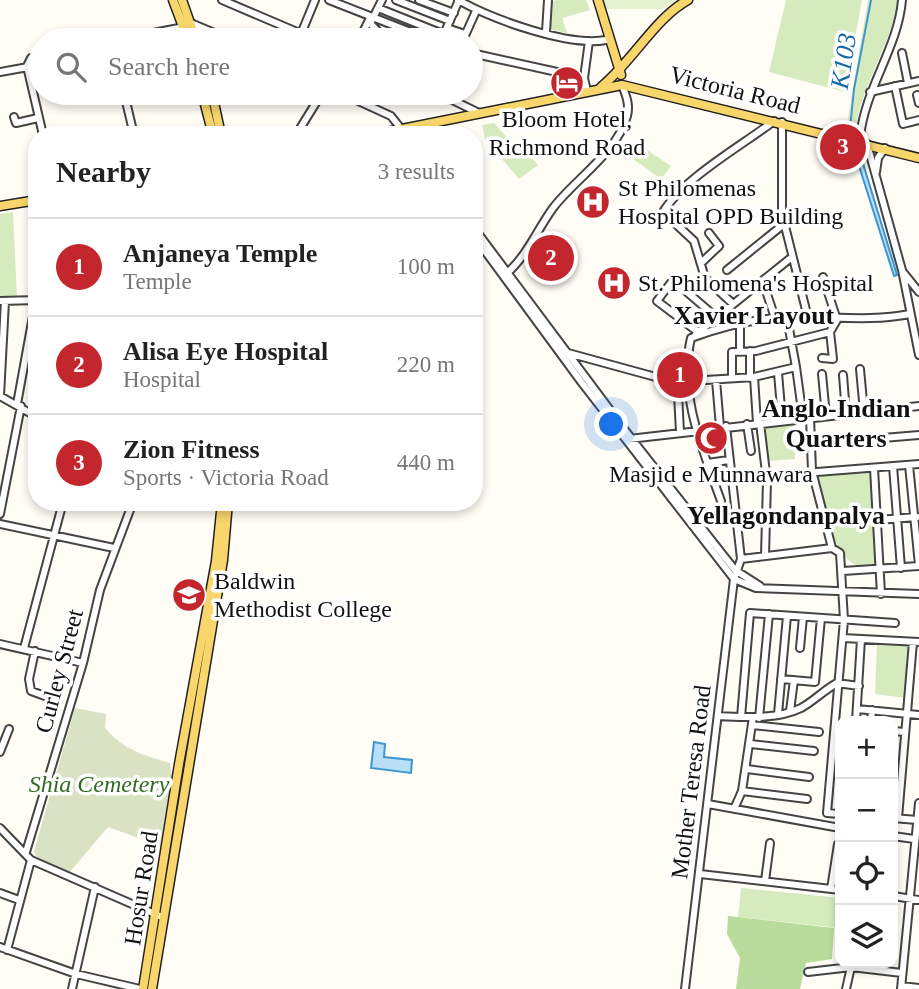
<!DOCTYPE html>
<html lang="en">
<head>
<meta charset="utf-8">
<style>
	:root { --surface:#fff; --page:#f6f6f6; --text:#222; --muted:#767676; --line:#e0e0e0; --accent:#c4262e }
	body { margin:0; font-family:"Times New Roman",serif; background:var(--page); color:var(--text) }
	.controls { position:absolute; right:21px; bottom:21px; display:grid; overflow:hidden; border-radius:14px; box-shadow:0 4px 10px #0003 }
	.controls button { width:63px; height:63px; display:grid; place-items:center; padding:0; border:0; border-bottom:2px solid var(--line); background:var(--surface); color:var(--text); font:35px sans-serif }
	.you { position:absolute; left:612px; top:425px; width:24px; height:24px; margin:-18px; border:5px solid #fff; border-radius:50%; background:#1a73e8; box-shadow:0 0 0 10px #1a73e833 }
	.badge { display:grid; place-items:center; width:46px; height:46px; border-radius:50%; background:var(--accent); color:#fff; font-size:23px; font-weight:700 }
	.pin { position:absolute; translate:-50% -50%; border:4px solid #fff; box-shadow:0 2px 7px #0006 }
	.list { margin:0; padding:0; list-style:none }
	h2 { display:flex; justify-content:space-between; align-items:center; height:91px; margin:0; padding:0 28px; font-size:30px }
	h2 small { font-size:23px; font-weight:400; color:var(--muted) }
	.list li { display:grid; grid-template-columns:46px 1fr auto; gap:21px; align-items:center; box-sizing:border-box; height:98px; padding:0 28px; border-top:2px solid var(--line) }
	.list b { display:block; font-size:26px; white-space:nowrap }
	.list p { margin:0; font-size:23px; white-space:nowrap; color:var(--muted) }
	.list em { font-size:23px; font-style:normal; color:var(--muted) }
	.icon { flex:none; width:38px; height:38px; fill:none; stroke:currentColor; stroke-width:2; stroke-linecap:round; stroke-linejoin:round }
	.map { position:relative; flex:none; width:919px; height:989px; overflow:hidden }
	.search { position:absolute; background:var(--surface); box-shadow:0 4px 10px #0003; left:28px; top:28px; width:455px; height:77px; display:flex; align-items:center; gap:18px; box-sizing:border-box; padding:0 24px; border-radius:38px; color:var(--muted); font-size:26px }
	.panel { position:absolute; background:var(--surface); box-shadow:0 4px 10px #0003; left:28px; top:126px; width:455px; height:385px; border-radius:28px }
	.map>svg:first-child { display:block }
</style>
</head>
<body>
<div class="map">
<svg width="919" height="989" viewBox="0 0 919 989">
	<rect width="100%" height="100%" fill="#fffdf5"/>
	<path fill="#d5ebbd" d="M556 0H586L590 10 562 18 567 33 545 28 549 3Z
		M786 0H862L845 92 769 72Z
		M868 0H897C892 47 859 86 855 134L848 132V118Z
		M494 123 512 143H519L538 165 519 179 485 139 482 125Z
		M638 144 671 166 661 179 629 156Z
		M13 212 17 297H0V214Z
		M793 423 795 459 768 461 765 425Z
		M872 473 878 566C871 566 862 568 856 565 832 555 822 499 814 475Z
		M877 643 911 644 907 698 875 694Z
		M741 888 840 898V928L738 917Z"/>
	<path fill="#b9dc9c" d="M728 916 834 928 832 959 806 963 800 989H736L740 958 727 934Z"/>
	<path fill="#d9e3c4" d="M75 708 106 714 105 728C124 750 143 755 170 763L172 778 160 846 108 827 69 873 37 859 34 851Z"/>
	<path fill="#e6f2cf" d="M602 0H677L663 9H605Z"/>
	<path fill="#b9e0f7" stroke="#3f96cf" stroke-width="2" d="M853 147H858L897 275 894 276Z
		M374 742 385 744 384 757 412 760 411 773 371 768Z"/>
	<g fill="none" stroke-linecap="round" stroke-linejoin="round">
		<path stroke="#3f96cf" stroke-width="2" d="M850 128 854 89 871 0"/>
		<g stroke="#444" stroke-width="10">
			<path id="minor" d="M222 0 316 40
				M329 0 431 40
				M396 0 450 21
				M419 0 454 13
				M458 0C492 19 568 47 606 40
				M902 0C898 48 865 88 860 137L867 144 902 270 919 355
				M378 8 438 32
				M373 18 370 23 386 40
				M373 18 382 0
				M191 23 231 40
				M447 28 465 34
				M546 32 548 0
				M301 34 315 0
				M362 34 369 20
				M117 40 184 27
				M435 40 438 32 444 34 459 0
				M463 40 476 11
				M471 53 584 78 587 91
				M902 53 908 83
				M40 56 31 58 27 66 43 135
				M0 72 28 67
				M584 78 589 41
				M895 86 903 124 919 120
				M870 92 919 81
				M124 93 134 135
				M341 93 391 116 406 135
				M438 93 479 113
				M917 95 919 103
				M14 117 16 123 38 118
				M782 122V214L808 318
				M296 135 322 93
				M876 172 878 158 885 148
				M474 228 631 438 735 570 760 586
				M474 236 582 383 734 579 756 588 919 594
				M524 254 559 277
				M701 263 719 246 709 233
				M727 270 784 224
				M903 272 919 292
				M506 274C527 256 537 230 553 208 575 179 617 153 627 116 630 105 626 95 622 85
				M763 282 775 318
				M0 301 37 300
				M733 304 705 278 694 241 663 212C684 178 741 146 774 121
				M698 332 657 301 673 280 716 317
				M696 334 792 257
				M750 351V378
				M740 352V324
				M568 353 674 382 754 377 796 367 787 318
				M822 358 833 359 830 332
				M796 367 803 418
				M860 369 864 412
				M778 373 782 420
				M822 374 826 416
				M843 375 846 414
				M754 377 757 423
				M732 378V352L756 351 830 332 837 320 823 277
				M716 380 720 427
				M678 394 680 432
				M0 396 5 301
				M0 396 37 417
				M17 404 36 300 37 239
				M810 417 812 471 832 548 840 553 844 620 827 813 840 814
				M760 423 767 481 765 556
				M747 424 751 451
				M629 439 919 406
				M811 444 919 435
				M707 463 729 460
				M909 465 919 565
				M893 466 901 568
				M874 468 881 594
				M766 476 919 464
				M721 501C703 450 678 394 691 338 718 328 745 321 775 318 820 314 864 323 910 314
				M0 514 21 406
				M877 520 917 517
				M0 524 114 548
				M741 559 832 548
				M843 571 919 566
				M843 638 919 642
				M0 644 83 663
				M24 648 63 502
				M800 648 803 617
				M35 651 29 679 31 691 45 696
				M781 679 815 682 821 618
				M857 709 919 715
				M790 711 794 680
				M778 714 787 616
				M718 716C745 717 776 720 801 708 814 701 824 690 837 683L859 686
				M741 717 750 613 895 623
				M753 717 742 791 807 799
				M759 718 769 614
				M856 721 861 639
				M871 721 872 710
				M752 725 819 732
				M893 731 905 732
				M751 744 814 751
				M0 752 9 729
				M747 769 809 777
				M708 804 840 828
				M734 809 742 791
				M893 818 917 820
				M898 818 913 642
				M0 828 31 860 164 918
				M893 836 914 839
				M26 852 83 663 100 590 133 502
				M700 874 840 890
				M765 881 770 843
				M831 889 838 844
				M0 893 19 900
				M893 896 919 900
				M0 947 76 974 140 989
				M7 950 31 860
				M808 972 851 967 902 973
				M902 986 919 988
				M72 989 95 887
				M685 989 734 579 741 559 726 426
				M846 989 851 967
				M901 989 919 803"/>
		</g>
		<g stroke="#222" stroke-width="11">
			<path id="major" d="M173 0 188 40
				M182 0 196 40
				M598 0 621 75
				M601 87C632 62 655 18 688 0
				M202 93 213 135
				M212 93 221 135
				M372 135 622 85 919 158
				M0 206 37 200
				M143 989 179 764 216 561 222 502
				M152 989 223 560 228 502"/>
		</g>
		<use href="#minor" stroke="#fff" stroke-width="6"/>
		<use href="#major" stroke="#f9d66b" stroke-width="8"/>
	</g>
	<defs>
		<g id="hotel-disc" transform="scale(1.75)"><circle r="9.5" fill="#c4262e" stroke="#fff"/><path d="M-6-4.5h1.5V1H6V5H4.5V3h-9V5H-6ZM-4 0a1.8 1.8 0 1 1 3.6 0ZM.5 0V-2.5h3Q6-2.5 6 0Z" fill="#fff"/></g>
		<g id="hospital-disc" transform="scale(1.75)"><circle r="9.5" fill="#c4262e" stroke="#fff"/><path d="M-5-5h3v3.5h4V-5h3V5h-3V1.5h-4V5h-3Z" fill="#fff"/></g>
		<g id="mosque-disc" transform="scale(1.75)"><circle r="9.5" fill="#c4262e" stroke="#fff"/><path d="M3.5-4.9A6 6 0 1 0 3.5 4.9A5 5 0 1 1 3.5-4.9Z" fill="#fff"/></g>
		<g id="university-disc" transform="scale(1.75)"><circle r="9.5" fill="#c4262e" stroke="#fff"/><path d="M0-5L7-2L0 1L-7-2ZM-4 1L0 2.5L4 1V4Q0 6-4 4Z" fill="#fff"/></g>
	</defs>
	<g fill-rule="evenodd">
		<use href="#hotel-disc" x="567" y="83"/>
		<use href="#hospital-disc" x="593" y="202"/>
		<use href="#hospital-disc" x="614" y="283"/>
		<use href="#mosque-disc" x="711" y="438"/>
		<use href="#university-disc" x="189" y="595"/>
	</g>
	<g text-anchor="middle" stroke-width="7" stroke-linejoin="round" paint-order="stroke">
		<g font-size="24" fill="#111" stroke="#fff">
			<text transform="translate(735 90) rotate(14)" y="8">Victoria Road</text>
			<text transform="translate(59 671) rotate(-75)" y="8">Curley Street</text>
			<text transform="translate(691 782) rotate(-83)" y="8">Mother Teresa Road</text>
			<text transform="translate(141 888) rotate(-81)" y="8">Hosur Road</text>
		</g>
		<g font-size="24" fill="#111" stroke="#fff" text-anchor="start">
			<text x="567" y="127" text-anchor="middle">Bloom Hotel,<tspan x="567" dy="28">Richmond Road</tspan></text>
			<text x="618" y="196">St Philomenas<tspan x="618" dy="28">Hospital OPD Building</tspan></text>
			<text x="638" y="291">St. Philomena's Hospital</text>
			<text x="711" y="482" text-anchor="middle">Masjid e Munnawara</text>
			<text x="214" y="589">Baldwin<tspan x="214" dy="28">Methodist College</tspan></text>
		</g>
		<g font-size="24" font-style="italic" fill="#2f6b1f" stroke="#fff">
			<text x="99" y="792">Shia Cemetery</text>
		</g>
		<g font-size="26" font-style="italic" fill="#1768a6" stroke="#fff">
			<text transform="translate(843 61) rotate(-81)" y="9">K103</text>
		</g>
		<g font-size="26" font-weight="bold" fill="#111" stroke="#fff">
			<text x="754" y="324">Xavier Layout</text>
			<text x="836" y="417">Anglo-Indian<tspan x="836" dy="30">Quarters</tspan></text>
			<text x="786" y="524">Yellagondanpalya</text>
		</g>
	</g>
</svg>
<div class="controls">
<button>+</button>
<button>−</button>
<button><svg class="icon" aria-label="locate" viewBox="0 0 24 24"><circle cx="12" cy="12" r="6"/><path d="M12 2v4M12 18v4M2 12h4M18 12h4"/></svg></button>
<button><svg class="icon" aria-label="layers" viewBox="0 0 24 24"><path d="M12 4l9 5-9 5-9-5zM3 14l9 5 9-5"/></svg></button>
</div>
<div class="you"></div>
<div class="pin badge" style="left:680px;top:375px">1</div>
<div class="pin badge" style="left:551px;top:258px">2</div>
<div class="pin badge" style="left:843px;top:147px">3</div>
<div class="search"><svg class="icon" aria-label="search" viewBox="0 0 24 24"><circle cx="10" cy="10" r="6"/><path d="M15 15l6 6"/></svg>Search here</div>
<section class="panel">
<h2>Nearby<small>3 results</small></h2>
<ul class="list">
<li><span class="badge">1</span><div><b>Anjaneya Temple</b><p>Temple</p></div><em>100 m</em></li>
<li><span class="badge">2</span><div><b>Alisa Eye Hospital</b><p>Hospital</p></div><em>220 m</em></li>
<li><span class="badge">3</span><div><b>Zion Fitness</b><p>Sports · Victoria Road</p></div><em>440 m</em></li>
</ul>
</section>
</div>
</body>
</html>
